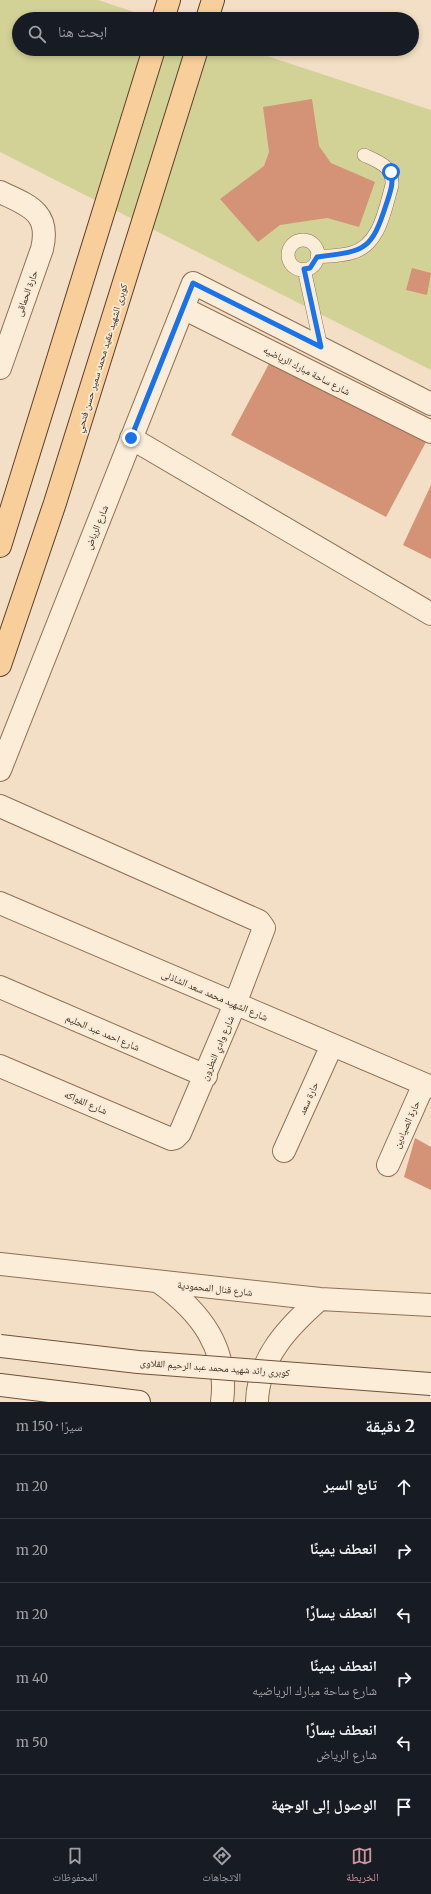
<!DOCTYPE html>
<html lang="ar">
<head>
<meta charset="utf-8">
<style>
	:root { --surface:#171b24; --page:#20242c; --text:#f1f3f6; --muted:#9ea1a6; --line:#363941; --accent:#cf959e }
	body { margin:0; font-family:Merriweather,"Noto Naskh Arabic",serif; background:var(--page); color:var(--text); direction:rtl }
	.stop { position:absolute; width:12px; height:12px; margin:-9px; border:3px solid #1a73e8; border-radius:50%; background:#fff }
	.stop.end { background:#1a73e8; border-color:#fff; box-shadow:0 1px 4px #0008 }
	.list { margin:0; padding:0; list-style:none }
	h2 { display:flex; justify-content:space-between; align-items:center; height:52px; margin:0; padding:0 16px; font-size:17px }
	h2 small { font-size:13px; font-weight:400; color:var(--muted) }
	.list li { display:grid; grid-template-columns:26px 1fr auto; gap:12px; align-items:center; box-sizing:border-box; height:64px; padding:0 16px; border-top:1px solid var(--line) }
	.list b { display:block; font-size:15px; white-space:nowrap }
	.list p { margin:0; font-size:13px; white-space:nowrap; color:var(--muted) }
	.list em { font-size:13px; font-style:normal; color:var(--muted) }
	.icon { flex:none; width:22px; height:22px; fill:none; stroke:currentColor; stroke-width:2; stroke-linecap:round; stroke-linejoin:round }
	.map { position:relative; flex:none; width:431px; height:1402px; overflow:hidden; direction:ltr }
	.search { position:absolute; background:var(--surface); box-shadow:0 2px 6px #0003; left:12px; right:12px; top:12px; height:44px; display:flex; align-items:center; gap:10px; box-sizing:border-box; padding:0 14px; border-radius:22px; color:var(--muted); font-size:15px }
	.sheet { height:436px; background:var(--surface) }
	nav { display:flex; justify-content:space-around; align-items:center; box-sizing:border-box; height:56px; border-top:1px solid var(--line); background:var(--surface); font-size:11px; color:var(--muted) }
	nav a { display:grid; justify-items:center; gap:2px }
	nav .on { color:var(--accent) }
	.map>svg:first-child { display:block }
</style>
</head>
<body>
<div class="map">
<svg width="431" height="1402" viewBox="0 0 431 1402">
	<rect width="100%" height="100%" fill="#f3dfc5"/>
	<path fill="#d2d297" d="M0 0H98L155 19H19V49H246L431 110V370L0 152Z"/>
	<path fill="#d49277" d="M312 99 319 146 331 163 375 182 359 227 327 218 280 225 258 242 220 199 264 166 269 152 263 107Z
		M412 268 431 273 427 295 406 290Z
		M271 360 426 442 386 517 231 435Z
		M431 485V559L403 545Z
		M415 1138 431 1147V1190L404 1177Z"/>
	<g fill="none" stroke-linecap="round" stroke-linejoin="round">
		<g stroke="#906f58" stroke-width="14">
			<path id="service" d="M288 255a15 15 0 1 1 30 0a15 15 0 1 1-30 0Z
				M317 257C328 256 340 256 351 253 380 246 385 209 392 185 393 166 379 162 364 155
				M304 269 321 347"/>
		</g>
		<g stroke="#906f58" stroke-width="24">
			<path id="minor" d="M0 192C28 205 51 212 42 249L0 368
				M183 308 431 432
				M131 438 431 614
				M0 770 193 283 431 404
				M0 806 259 921 264 928 235 1004 180 1133 175 1138 171 1139 0 1066
				M0 903 431 1087
				M0 987 206 1076
				M284 1151 332 1045
				M388 1165 424 1084"/>
		</g>
		<g stroke="#906f58" stroke-width="24">
			<path id="tertiary" d="M0 1264 320 1299 431 1305
				M159 1282C201 1312 229 1349 222 1402
				M257 1402C258 1358 289 1326 320 1299"/>
		</g>
		<g stroke="#72503c" stroke-width="24">
			<path id="secondary" d="M0 1385 139 1402"/>
		</g>
		<g stroke="#5d3e2d" stroke-width="24">
			<path id="primary" d="M163 19 169 0
				M207 19 213 0
				M0 546 154 49
				M0 665 55 503 197 49"/>
		</g>
		<use href="#service" stroke="#fcedd9" stroke-width="13"/>
		<use href="#minor" stroke="#fcedd9" stroke-width="22"/>
		<use href="#tertiary" stroke="#fcedd9" stroke-width="22"/>
		<use href="#secondary" stroke="#fcedd9" stroke-width="22"/>
		<use href="#primary" stroke="#f8cf9a" stroke-width="22"/>
		<g stroke="#72503c" stroke-width="24" stroke-linecap="butt">
			<path id="secondary-bridge" d="M0 1346 138 1362 431 1384"/>
		</g>
		<use href="#secondary-bridge" stroke="#fcedd9" stroke-width="22"/>
	</g>
	<g fill="none" stroke-linecap="round" stroke-linejoin="round">
		<path stroke="#1a73e8" stroke-width="5" d="M131 438 193 283 321 347 304 269 310 268 317 257C364 251 371 252 386 205 390 193 394 183 391 172"/>
	</g>
	<g text-anchor="middle" stroke-width="3.5" stroke-linejoin="round" paint-order="stroke">
		<g font-size="10" fill="#3e2a1e" stroke="#f9ead5">
			<text transform="translate(26 293) rotate(-70)" y="4">حارة الحماقى</text>
			<text transform="translate(101 358) rotate(-73)" y="4">كوبرى الشهيد عقيد محمد سمير حسن فتحي</text>
			<text transform="translate(307 370) rotate(27)" y="4">شارع ساحة مبارك الرياضيه</text>
			<text transform="translate(96 527) rotate(-68)" y="4">شارع الرياض</text>
			<text transform="translate(215 995) rotate(23)" y="4">شارع الشهيد محمد سعد الشاذلى</text>
			<text transform="translate(103 1032) rotate(23)" y="4">شارع احمد عبد الحليم</text>
			<text transform="translate(217 1048) rotate(-67)" y="4">شارع وادي النطرون</text>
			<text transform="translate(308 1098) rotate(-66)" y="4">حارة سعد</text>
			<text transform="translate(86 1102) rotate(23)" y="4">شارع الفواكه</text>
			<text transform="translate(406 1124) rotate(-66)" y="4">حارة الصيادين</text>
			<text transform="translate(215 1288) rotate(6)" y="4">شارع قنال المحمودية</text>
			<text transform="translate(215 1367) rotate(4)" y="4">كوبرى رائد شهيد محمد عبد الرحيم القلاوى</text>
		</g>
	</g>
</svg>
<div class="stop" style="left:391px;top:172px"></div>
<div class="stop end" style="left:131px;top:438px"></div>
<div class="search"><svg class="icon" aria-label="search" viewBox="0 0 24 24"><circle cx="10" cy="10" r="6"/><path d="M15 15l6 6"/></svg>ابحث هنا</div>
</div>
<section class="sheet">
<h2>2 دقيقة<small>سيرًا · 150 m</small></h2>
<ul class="list">
<li><svg class="icon" aria-label="ahead" viewBox="0 0 24 24"><path d="M12 20V5M6 11l6-6 6 6"/></svg><div><b>تابع السير</b></div><em>20 m</em></li>
<li><svg class="icon" aria-label="right" viewBox="0 0 24 24"><path d="M7 20v-9h11M14 6l5 5-5 5"/></svg><div><b>انعطف يمينًا</b></div><em>20 m</em></li>
<li><svg class="icon" aria-label="left" viewBox="0 0 24 24"><path d="M17 20v-9H6M10 6l-5 5 5 5"/></svg><div><b>انعطف يسارًا</b></div><em>20 m</em></li>
<li><svg class="icon" aria-label="right" viewBox="0 0 24 24"><path d="M7 20v-9h11M14 6l5 5-5 5"/></svg><div><b>انعطف يمينًا</b><p>شارع ساحة مبارك الرياضيه</p></div><em>40 m</em></li>
<li><svg class="icon" aria-label="left" viewBox="0 0 24 24"><path d="M17 20v-9H6M10 6l-5 5 5 5"/></svg><div><b>انعطف يسارًا</b><p>شارع الرياض</p></div><em>50 m</em></li>
<li><svg class="icon" aria-label="arrive" viewBox="0 0 24 24"><path d="M6 21V4h12l-3 4 3 4H6"/></svg><div><b>الوصول إلى الوجهة</b></div></li>
</ul>
</section>
<nav>
<a class="on"><svg class="icon" aria-label="map" viewBox="0 0 24 24"><path d="M3 6l6-2 6 2 6-2v14l-6 2-6-2-6 2zM9 4v14M15 6v14"/></svg>الخريطة</a>
<a><svg class="icon" aria-label="directions" viewBox="0 0 24 24"><path d="M12 3l9 9-9 9-9-9zM9 14v-3h6M13 9l2 2-2 2"/></svg>الاتجاهات</a>
<a><svg class="icon" aria-label="saved" viewBox="0 0 24 24"><path d="M7 4h10v16l-5-4-5 4z"/></svg>المحفوظات</a>
</nav>
</body>
</html>
